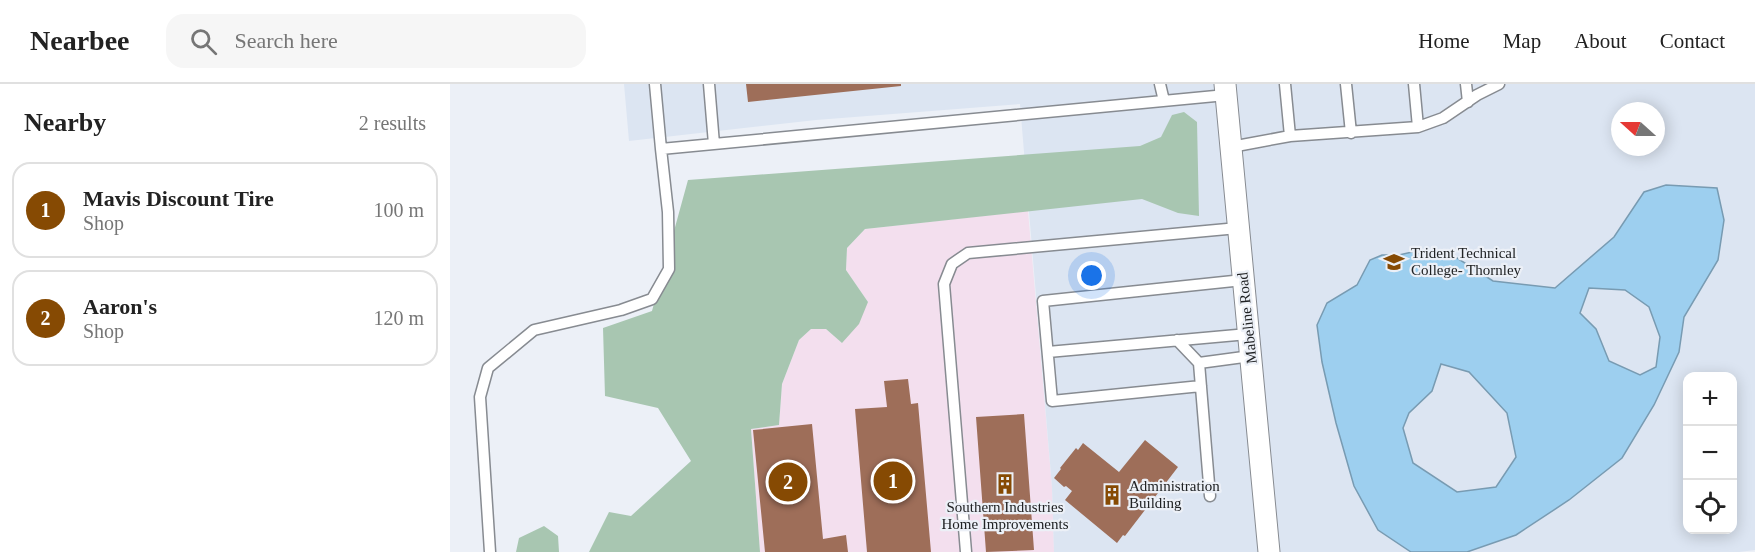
<!DOCTYPE html>
<html lang="en">
<head>
<meta charset="utf-8">
<style>
	:root { --surface:#fff; --page:#f6f6f6; --text:#222; --muted:#767676; --line:#e0e0e0; --accent:#864a03 }
	body { margin:0; font-family:"Times New Roman",serif; background:var(--page); color:var(--text) }
	.controls { position:absolute; right:18px; bottom:18px; display:grid; overflow:hidden; border-radius:12px; box-shadow:0 3px 15px #0003 }
	.controls button { width:54px; height:54px; display:grid; place-items:center; padding:0; border:0; border-bottom:2px solid var(--line); background:var(--surface); color:var(--text); font:30px sans-serif }
	.compass { position:absolute; left:1161px; top:18px; width:54px; height:54px; border-radius:50%; background:var(--surface); box-shadow:0 3px 15px #0003; rotate:291deg }
	.you { position:absolute; left:642px; top:192px; width:21px; height:21px; margin:-15px; border:4px solid #fff; border-radius:50%; background:#1a73e8; box-shadow:0 0 0 9px #1a73e833 }
	.badge { display:grid; place-items:center; width:39px; height:39px; border-radius:50%; background:var(--accent); color:#fff; font-size:20px; font-weight:700 }
	.pin { position:absolute; translate:-50% -50%; border:3px solid #fff; box-shadow:0 2px 6px #0006 }
	.list { margin:0; padding:0; list-style:none }
	h2 { display:flex; justify-content:space-between; align-items:center; height:78px; margin:0; padding:0 24px; font-size:26px }
	h2 small { font-size:20px; font-weight:400; color:var(--muted) }
	.list li { display:grid; grid-template-columns:39px 1fr auto; gap:18px; align-items:center; box-sizing:border-box; height:96px; margin:0 12px 12px; padding:0 12px; border:2px solid var(--line); border-radius:18px }
	.list b { display:block; font-size:22px; white-space:nowrap }
	.list p { margin:0; font-size:20px; white-space:nowrap; color:var(--muted) }
	.list em { font-size:20px; font-style:normal; color:var(--muted) }
	.icon { flex:none; width:33px; height:33px; fill:none; stroke:currentColor; stroke-width:2; stroke-linecap:round; stroke-linejoin:round }
	.map { position:relative; flex:none; width:1305px; height:468px; overflow:hidden }
	header { display:flex; align-items:center; gap:36px; box-sizing:border-box; height:84px; padding:0 30px; background:var(--surface); border-bottom:2px solid var(--line) }
	header strong { font-size:28px }
	nav { display:flex; gap:33px; margin-inline-start:auto; font-size:21px }
	.search { width:420px; height:54px; background:var(--page); display:flex; align-items:center; gap:15px; box-sizing:border-box; padding:0 21px; border-radius:18px; color:var(--muted); font-size:22px }
	main { display:flex }
	aside { flex:1; background:var(--surface) }
	.map>svg:first-child { display:block }
</style>
</head>
<body>
<header>
<strong>Nearbee</strong>
<div class="search"><svg class="icon" aria-label="search" viewBox="0 0 24 24"><circle cx="10" cy="10" r="6"/><path d="M15 15l6 6"/></svg>Search here</div>
<nav><a>Home</a><a>Map</a><a>About</a><a>Contact</a></nav>
</header>
<main>
<aside>
<h2>Nearby<small>2 results</small></h2>
<ul class="list">
<li><span class="badge">1</span><div><b>Mavis Discount Tire</b><p>Shop</p></div><em>100 m</em></li>
<li><span class="badge">2</span><div><b>Aaron's</b><p>Shop</p></div><em>120 m</em></li>
</ul>
</aside>
<div class="map">
<svg width="1305" height="468" viewBox="0 0 1305 468">
	<rect width="100%" height="100%" fill="#ecf0f7"/>
	<path fill="#f3dfee" d="M578 127 602 403 604 468H310L301 345 329 341 332 300 349 256 361 245H376L392 259 418 218 396 186 397 164 415 145Z"/>
	<path fill="#dce5f2" fill-rule="evenodd" d="M174 0H1305V466L1289 468H604L602 403 570 20 366 36 179 57ZM1170 27H1206V63H1170ZM1238 292H1282V446H1238Z"/>
	<path fill="#a8c6b1" d="M734 28 747 38 749 132 728 129 692 115 415 145 397 164 396 186 418 218 409 240 392 259 376 245H361L349 256 332 300 329 341 301 345 310 468H139L159 428 181 432 241 377 208 324 155 312 153 244 202 227 238 96 690 62 711 53 722 31Z
		M94 442 108 452 109 468H66L69 454Z"/>
	<path fill="#9dcfef" stroke="#789bb2" stroke-width="1.5" fill-rule="evenodd" d="M1216 101 1267 104 1274 136 1268 176 1234 233 1229 268 1204 321 1172 374 1119 416 1066 451 1017 468H961L928 446 904 402 886 339 872 278 867 241 877 219 907 201 920 176 932 171H949L962 168 993 174H1007L1043 197 1105 204 1164 153 1194 108ZM1139 204 1175 206 1199 223 1210 253 1206 283 1190 291 1159 277 1146 245 1130 229ZM991 280 1019 288 1057 329 1066 373 1046 403 1007 408 963 379 953 344 959 329 982 307Z"/>
	<path fill="#9e6e59" d="M296 0H451V2L298 18Z
		M458 295 461 320 468 319 481 468H417L405 325 437 323 434 297Z
		M574 330 584 466 536 468 526 333Z
		M362 340 373 455 396 451 398 468H315L303 346Z
		M695 356 728 383 675 452 673 451 667 459 615 416 622 407 616 402 614 403 604 394 611 385 610 384 626 364 628 366 633 359 669 388Z"/>
	<g fill="none" stroke-linecap="round" stroke-linejoin="round">
		<g stroke="#878b91" stroke-width="13">
			<path id="lane" d="M205 0 211 65 776 11
				M259 0 264 60
				M710 0 714 17
				M835 0 840 52
				M896 0 901 49
				M964 0 968 43
				M1016 0 1018 18
				M781 63 840 52 968 43 993 34 1027 11 1049 0
				M727 256 749 279
				M598 268 798 250
				M751 302 602 317 593 217 793 196
				M760 412 749 279 801 272
				M40 468 30 313 38 284 84 246 171 226 202 215 219 185 218 128 211 65
				M516 468 494 200 502 180 518 169 788 144"/>
		</g>
		<g stroke="#878b91" stroke-width="23">
			<path id="street" d="M775 0 819 468"/>
		</g>
		<use href="#lane" stroke="#fff" stroke-width="10"/>
		<use href="#street" stroke="#fff" stroke-width="21"/>
	</g>
	<defs>
		<g id="university-bare" transform="scale(1.62)"><path d="M0-5L7-2L0 1L-7-2ZM-4 1L0 2.5L4 1V4Q0 6-4 4Z" fill="#864a03" stroke="#ecf0f7" stroke-width="2.5" paint-order="stroke"/></g>
		<g id="building-bare" transform="scale(1.62)"><path d="M-4-6H4V6H1V3H-1V6H-4ZM-2.5-4.3h1.7v1.8h-1.7ZM.8-4.3h1.7v1.8H.8ZM-2.5-1h1.7V.8h-1.7ZM.8-1h1.7V.8H.8Z" fill="#864a03" stroke="#ecf0f7" stroke-width="2.5" paint-order="stroke"/></g>
	</defs>
	<g fill-rule="evenodd">
		<use href="#university-bare" x="944" y="178"/>
		<use href="#building-bare" x="555" y="400"/>
		<use href="#building-bare" x="662" y="411"/>
	</g>
	<g text-anchor="middle" stroke-width="4.5" stroke-linejoin="round" paint-order="stroke">
		<g font-size="15" fill="#202224" stroke="#ecf0f7" text-anchor="start">
			<text x="961" y="174">Trident Technical<tspan x="961" dy="17">College- Thornley</tspan></text>
			<text x="679" y="407">Administration<tspan x="679" dy="17">Building</tspan></text>
			<text x="555" y="428" text-anchor="middle">Southern Industries<tspan x="555" dy="17">Home Improvements</tspan></text>
		</g>
		<g font-size="15" fill="#202224" stroke="#ecf0f7">
			<text transform="translate(797 234) rotate(-96)" y="5">Mabeline Road</text>
		</g>
	</g>
</svg>
<div class="controls">
<button>+</button>
<button>−</button>
<button><svg class="icon" aria-label="locate" viewBox="0 0 24 24"><circle cx="12" cy="12" r="6"/><path d="M12 2v4M12 18v4M2 12h4M18 12h4"/></svg></button>
</div>
<svg class="compass" viewBox="-18 -18 36 36"><path d="M0-13l5 13h-10z" fill="#e53935"/><path d="M0 13l5-13h-10z" fill="#767676"/></svg>
<div class="you"></div>
<div class="pin badge" style="left:443px;top:397px">1</div>
<div class="pin badge" style="left:338px;top:398px">2</div>
</div>
</main>
</body>
</html>
